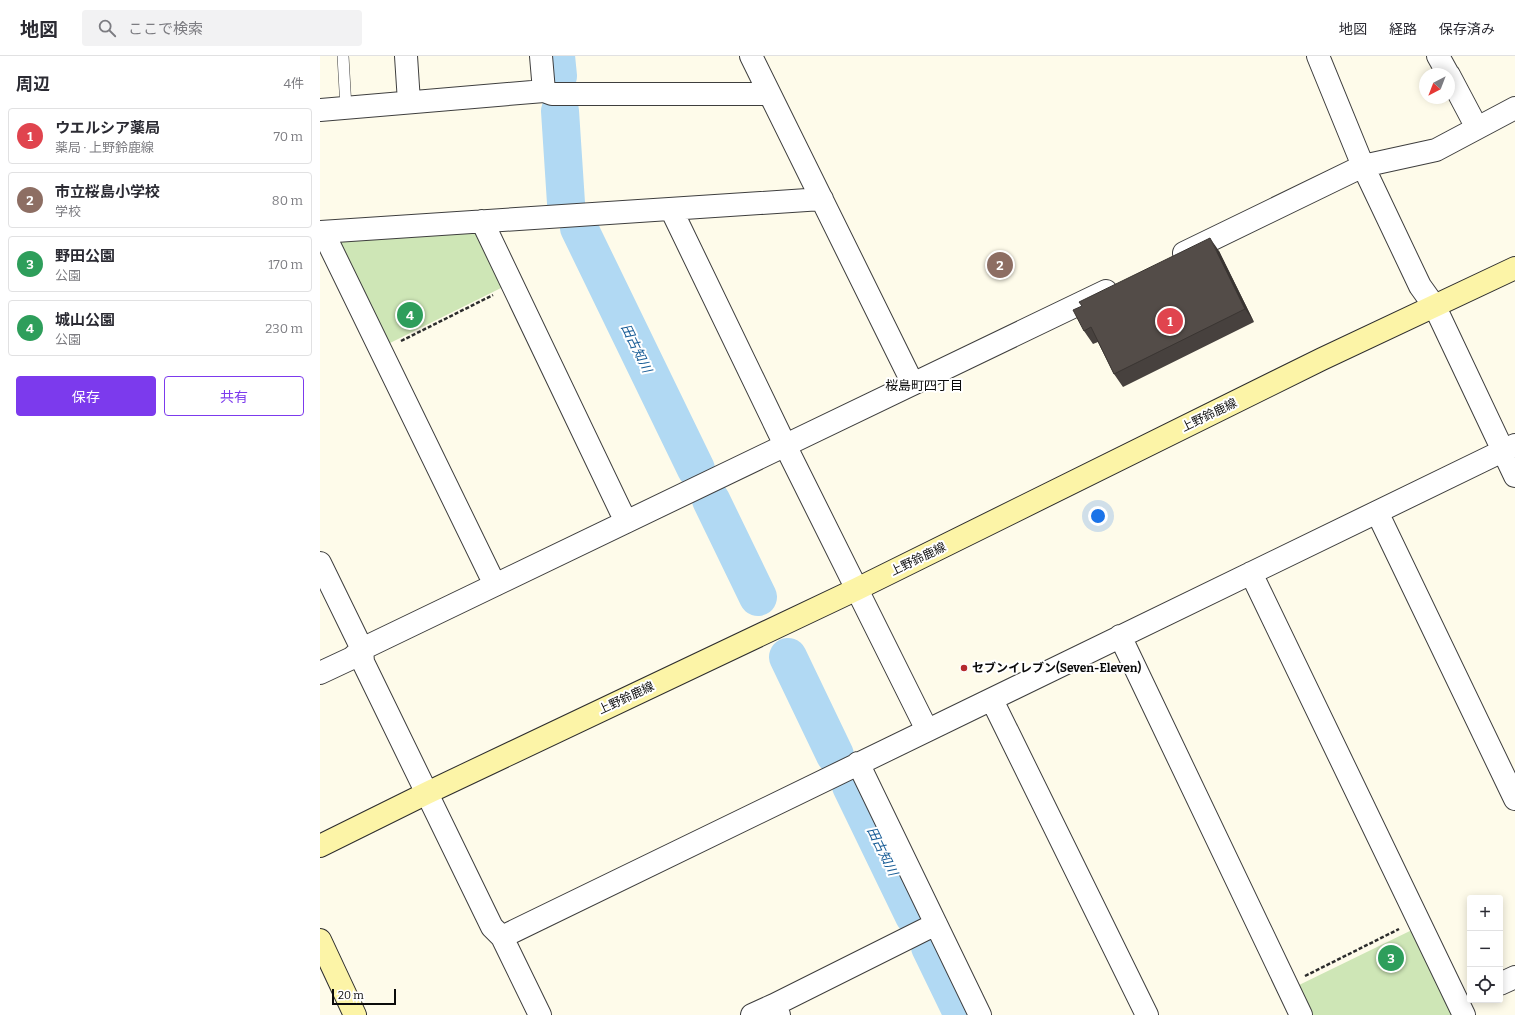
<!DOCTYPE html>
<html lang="ja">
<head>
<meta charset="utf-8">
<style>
	:root { --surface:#fff; --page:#f2f2f3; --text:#2b2b33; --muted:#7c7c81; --line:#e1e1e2; --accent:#7c3aed }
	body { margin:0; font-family:Bitter,"Noto Sans JP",serif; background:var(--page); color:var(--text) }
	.controls { position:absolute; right:12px; bottom:12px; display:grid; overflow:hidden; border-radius:4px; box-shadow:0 2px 10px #0003 }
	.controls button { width:36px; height:36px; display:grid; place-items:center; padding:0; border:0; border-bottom:1px solid var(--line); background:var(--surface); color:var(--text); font:20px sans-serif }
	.compass { position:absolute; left:1099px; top:12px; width:36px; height:36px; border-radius:50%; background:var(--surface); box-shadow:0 2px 10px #0003; rotate:222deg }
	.scale { position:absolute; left:12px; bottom:10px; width:64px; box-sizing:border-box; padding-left:4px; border:2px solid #0b0b0b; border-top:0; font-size:11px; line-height:14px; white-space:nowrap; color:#0b0b0b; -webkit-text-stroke:3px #fff; paint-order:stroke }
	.you { position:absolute; left:778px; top:460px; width:14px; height:14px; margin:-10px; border:3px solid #fff; border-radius:50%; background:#1a73e8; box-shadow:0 0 0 6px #1a73e833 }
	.badge { display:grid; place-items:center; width:26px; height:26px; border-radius:50%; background:var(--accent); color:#fff; font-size:13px; font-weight:700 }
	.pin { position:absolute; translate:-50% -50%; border:2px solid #fff; box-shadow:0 1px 4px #0006 }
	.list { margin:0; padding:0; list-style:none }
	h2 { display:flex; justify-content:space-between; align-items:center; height:52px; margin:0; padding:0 16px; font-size:17px }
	h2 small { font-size:13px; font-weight:400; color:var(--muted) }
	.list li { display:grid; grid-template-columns:26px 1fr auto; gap:12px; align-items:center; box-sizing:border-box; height:56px; margin:0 8px 8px; padding:0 8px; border:1px solid var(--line); border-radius:4px }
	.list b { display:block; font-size:15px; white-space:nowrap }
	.list p { margin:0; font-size:13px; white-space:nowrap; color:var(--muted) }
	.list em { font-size:13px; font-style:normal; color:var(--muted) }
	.actions { display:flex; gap:8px; padding:12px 16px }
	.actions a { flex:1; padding:9px 0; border:1px solid var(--accent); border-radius:4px; text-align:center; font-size:14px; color:var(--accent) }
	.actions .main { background:var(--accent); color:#fff }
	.icon { flex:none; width:22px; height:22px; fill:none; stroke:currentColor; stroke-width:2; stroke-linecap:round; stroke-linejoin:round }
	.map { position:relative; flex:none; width:1195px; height:959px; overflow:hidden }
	header { display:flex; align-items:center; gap:24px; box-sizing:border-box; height:56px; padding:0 20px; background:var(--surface); border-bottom:1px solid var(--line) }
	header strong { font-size:19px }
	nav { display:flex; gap:22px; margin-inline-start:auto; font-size:14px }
	.search { width:280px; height:36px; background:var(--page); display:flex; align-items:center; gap:10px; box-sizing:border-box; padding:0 14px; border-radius:4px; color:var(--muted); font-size:15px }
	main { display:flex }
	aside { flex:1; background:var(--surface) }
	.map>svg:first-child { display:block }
</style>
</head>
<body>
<header>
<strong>地図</strong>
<div class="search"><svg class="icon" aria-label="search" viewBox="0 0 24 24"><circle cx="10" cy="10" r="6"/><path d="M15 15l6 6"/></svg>ここで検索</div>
<nav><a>地図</a><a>経路</a><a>保存済み</a></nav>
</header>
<main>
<aside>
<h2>周辺<small>4件</small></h2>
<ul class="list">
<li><span class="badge" style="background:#e0444e">1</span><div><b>ウエルシア薬局</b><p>薬局 · 上野鈴鹿線</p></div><em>70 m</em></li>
<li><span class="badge" style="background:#8d6e63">2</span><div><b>市立桜島小学校</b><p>学校</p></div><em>80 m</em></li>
<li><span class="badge" style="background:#2e9e5b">3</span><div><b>野田公園</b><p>公園</p></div><em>170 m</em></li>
<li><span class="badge" style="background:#2e9e5b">4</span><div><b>城山公園</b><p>公園</p></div><em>230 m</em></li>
</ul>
<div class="actions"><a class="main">保存</a><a>共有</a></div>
</aside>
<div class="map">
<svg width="1195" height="959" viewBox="0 0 1195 959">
	<rect width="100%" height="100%" fill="#fefbea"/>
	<path fill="#cee6b6" d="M154 176 158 180 183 231 68 288 19 187 27 184Z
		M1094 873 1132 959H992L977 930Z"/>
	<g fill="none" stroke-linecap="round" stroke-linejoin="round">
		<path stroke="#b1d9f3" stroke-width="38" d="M236 0 238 20
			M240 55 246 147
			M259 172 376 413
			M391 444 438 541
			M468 601 515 699
			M531 730 594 860
			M610 891 643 959"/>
		<g stroke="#3e3e3e" stroke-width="12">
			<path id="service" d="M23 0 26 52"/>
		</g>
		<g stroke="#3e3e3e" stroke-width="24">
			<path id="minor" d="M86 0 89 46
				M221 0 224 35
				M431 0 593 328
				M998 0 1043 110 1100 230 1115 251 1195 420
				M1118 0 1128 18
				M1129 19 1157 72
				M0 54 224 35 232 38H449
				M351 153 465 389 607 674
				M162 165 306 466
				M0 176 502 143
				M3 176 175 529
				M864 197 1043 110 1116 94 1195 52
				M1057 456 1195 743
				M0 507 42 593 43 606 172 871 182 881 220 959
				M931 517 1144 959
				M800 580 981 959
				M0 617 32 602 42 593 786 235
				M672 644 827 959
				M538 707 660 959
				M182 881 1195 389
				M1180 928 1195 921
				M454 949 616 868
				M432 959 454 949 459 959"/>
		</g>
		<g stroke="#2d2d2d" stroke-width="24">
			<path id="secondary" d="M0 790 107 737 537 533 1002 303 1195 212
				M0 884 35 959"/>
		</g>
		<path stroke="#2d2d2d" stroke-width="2.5" stroke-dasharray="4 2" stroke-linecap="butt" d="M81 285 173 239
			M985 920 1079 873"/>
		<use href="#service" stroke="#fff" stroke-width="11"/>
		<use href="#minor" stroke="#fff" stroke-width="22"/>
		<use href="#secondary" stroke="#fcf4a7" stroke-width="22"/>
	</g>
	<path fill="#47413e" d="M899 195 934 266 803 331 794 318 778 286 773 288 764 275 762 250Z"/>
	<path fill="#3a3532" d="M890 182 899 195 934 266 925 253Z"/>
	<path fill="#534c48" stroke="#3a3532" d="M890 182 925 253 794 318 771 271 764 275 753 254 762 250 759 246Z"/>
	<circle fill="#b4292d" stroke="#fff" stroke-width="1.5" cx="644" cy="612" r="4"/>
	<g text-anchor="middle" stroke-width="4" stroke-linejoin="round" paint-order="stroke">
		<g font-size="12" fill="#0b0b0b" stroke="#fff">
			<text transform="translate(889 359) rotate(-26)" y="4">上野鈴鹿線</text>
			<text transform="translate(598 503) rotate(-26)" y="4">上野鈴鹿線</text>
			<text transform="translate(306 642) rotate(-25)" y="4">上野鈴鹿線</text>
		</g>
		<g font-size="12" font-weight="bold" fill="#0b0b0b" stroke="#fff" text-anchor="start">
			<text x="652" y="616">セブンイレブン(Seven-Eleven)</text>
		</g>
		<g font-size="13" font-style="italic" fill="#1a5e97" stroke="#fff">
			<text transform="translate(317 292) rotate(64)" y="5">田古知川</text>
			<text transform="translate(563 795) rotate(64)" y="5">田古知川</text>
		</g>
		<g font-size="13" fill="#0b0b0b" stroke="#fff">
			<text x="604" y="334">桜島町四丁目</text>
		</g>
	</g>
</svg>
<div class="controls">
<button>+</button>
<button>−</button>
<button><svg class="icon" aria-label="locate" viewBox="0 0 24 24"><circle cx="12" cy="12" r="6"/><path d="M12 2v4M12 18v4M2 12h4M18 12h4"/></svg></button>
</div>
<svg class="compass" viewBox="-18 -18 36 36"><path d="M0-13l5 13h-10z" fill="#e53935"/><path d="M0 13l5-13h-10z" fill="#7c7c81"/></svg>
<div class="scale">20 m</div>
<div class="you"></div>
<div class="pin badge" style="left:850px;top:265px;background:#e0444e">1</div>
<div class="pin badge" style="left:680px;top:209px;background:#8d6e63">2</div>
<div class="pin badge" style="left:1071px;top:902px;background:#2e9e5b">3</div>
<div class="pin badge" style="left:90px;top:259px;background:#2e9e5b">4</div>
</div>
</main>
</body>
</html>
